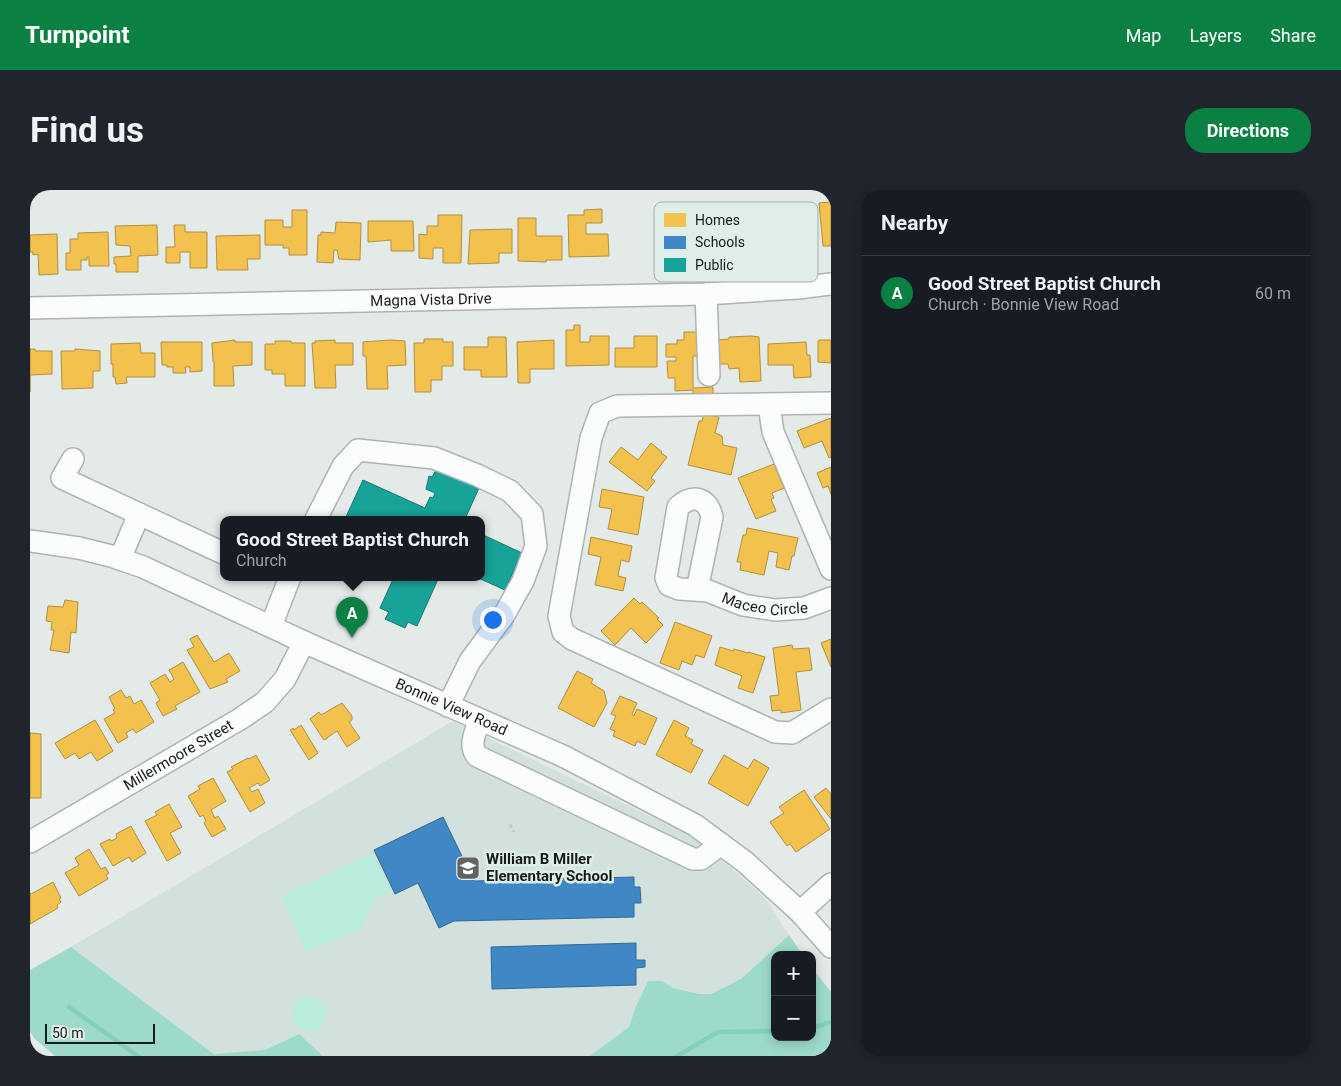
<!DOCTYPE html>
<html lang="en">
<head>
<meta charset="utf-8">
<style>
	:root { --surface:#171b24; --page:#20242c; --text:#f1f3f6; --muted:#9ea1a6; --line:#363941; --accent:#0b8043 }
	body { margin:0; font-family:Roboto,sans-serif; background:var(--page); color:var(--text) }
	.controls { position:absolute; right:15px; bottom:15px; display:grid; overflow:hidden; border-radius:10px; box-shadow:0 2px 12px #0003 }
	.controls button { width:45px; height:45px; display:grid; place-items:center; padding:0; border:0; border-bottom:1px solid var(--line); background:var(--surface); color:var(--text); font:25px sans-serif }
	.scale { position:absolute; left:15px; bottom:12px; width:110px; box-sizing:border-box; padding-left:5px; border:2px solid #171c1a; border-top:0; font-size:14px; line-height:18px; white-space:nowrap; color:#171c1a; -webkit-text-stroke:4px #e0eee9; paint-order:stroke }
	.you { position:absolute; left:462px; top:429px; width:18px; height:18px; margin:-12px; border:4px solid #fff; border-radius:50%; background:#1a73e8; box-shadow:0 0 0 8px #1a73e833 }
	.badge { display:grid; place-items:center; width:32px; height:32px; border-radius:50%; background:var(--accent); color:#fff; font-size:16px; font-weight:700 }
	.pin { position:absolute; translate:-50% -41px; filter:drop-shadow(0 1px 2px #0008) }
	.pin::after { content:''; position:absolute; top:26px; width:18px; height:15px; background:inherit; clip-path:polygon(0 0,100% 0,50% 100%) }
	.popup { position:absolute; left:190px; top:326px; width:265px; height:65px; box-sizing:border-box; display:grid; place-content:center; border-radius:10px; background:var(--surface); filter:drop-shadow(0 1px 4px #0005); font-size:16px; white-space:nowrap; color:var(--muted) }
	.popup b { font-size:19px; color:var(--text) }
	.popup::after { content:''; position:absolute; left:50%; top:100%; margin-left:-10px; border:10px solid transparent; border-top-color:var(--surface) }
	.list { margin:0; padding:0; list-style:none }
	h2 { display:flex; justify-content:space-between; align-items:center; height:65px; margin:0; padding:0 20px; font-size:21px }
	h2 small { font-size:16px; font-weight:400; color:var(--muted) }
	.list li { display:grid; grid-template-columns:32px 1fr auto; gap:15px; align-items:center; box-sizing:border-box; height:75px; padding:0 20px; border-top:1px solid var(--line) }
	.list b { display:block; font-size:19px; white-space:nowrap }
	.list p { margin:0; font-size:16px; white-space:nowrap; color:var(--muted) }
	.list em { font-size:16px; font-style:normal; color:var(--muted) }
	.map { position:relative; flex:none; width:801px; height:866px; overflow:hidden; border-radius:20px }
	header { display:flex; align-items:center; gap:30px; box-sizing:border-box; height:70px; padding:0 25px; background:var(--accent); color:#fff }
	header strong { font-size:24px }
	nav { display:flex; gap:28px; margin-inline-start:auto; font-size:18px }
	.intro { display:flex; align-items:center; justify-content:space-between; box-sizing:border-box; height:120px; padding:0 30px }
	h1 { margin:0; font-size:35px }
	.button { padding:12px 22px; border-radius:20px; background:var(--accent); color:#fff; font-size:18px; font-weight:700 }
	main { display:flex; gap:30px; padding:0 30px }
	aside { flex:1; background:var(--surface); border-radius:20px; box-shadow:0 2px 12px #0003 }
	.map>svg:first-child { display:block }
</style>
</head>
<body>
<header>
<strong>Turnpoint</strong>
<nav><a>Map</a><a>Layers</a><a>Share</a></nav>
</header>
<div class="intro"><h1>Find us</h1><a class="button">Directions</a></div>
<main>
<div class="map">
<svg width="801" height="866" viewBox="0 0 801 866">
	<rect width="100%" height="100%" fill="#e4eae8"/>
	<path fill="#d2e1dd" d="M423 531 669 650 734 707 759 745 711 789 681 804H667L643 798 632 791H618L606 816 599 837 560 866H293L269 844 235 860 184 864 41 757Z"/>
	<path fill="#baecde" d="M343 663 362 701 344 710 331 739 276 762 251 706Z
		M278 806C283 808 292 811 296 815 301 822 293 837 287 840 281 843 272 839 267 837L261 826C264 813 265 811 278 806Z"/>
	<path fill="#9ddaca" d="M759 745 773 765H745V847H782V778L801 802V866H560L599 837 606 816 618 791H632L643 798 669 804H681L711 789Z
		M41 757 184 864 235 860 269 844 293 866H25L5 849 0 842V780Z"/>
	<path fill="#f2c14e" stroke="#b0903e" d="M801 12V56H793L789 13Z
		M572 19V33H556V44H578L579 66 539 67 538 25H554V20Z
		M262 20H277V65H259V58H253V55H235V30H253V37H262Z
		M760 20 761 37 780 36 781 59H779V61L757 63 750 62V60H742L740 21Z
		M712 22V34H725V37H730L731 63 691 64 690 23Z
		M408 25H432L431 73H413V58H403V69L389 68V44L397 45V36H408Z
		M488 28H506V46H532V70H516V72L488 71Z
		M338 31H383L384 61H361V50L338 52Z
		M306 32 331 33 330 70 309 69 307 60H304L303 73 287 72 288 45H291V42L305 43Z
		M127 35 128 65 108 66V82H86V74H84V67L101 66 100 56 86 55 85 36Z
		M144 35H155V42H177V78H160V62H150V73H136V57H145Z
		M482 39V63H469V73L438 74 440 40Z
		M78 42 79 76H59V67H57V70H51V80H36V63H40V49H48V43Z
		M27 44 28 84 9 85 8 64 3 65V62H0V45Z
		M230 45V69H217L218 80H187L186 46Z
		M544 135H550V152H560V146H579V175L536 176V140H544Z
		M654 142H674L675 166H663V198L683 197V209L663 210V200L645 201V188H638L637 171H646V167H636V154H647V150H654Z
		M604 146H627V177H585V158H604Z
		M721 146 729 147 731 191 710 192 709 178 699 179 698 174H689L688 150 699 149V147Z
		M458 147H476L477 187H451V180H434V157H458Z
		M394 149H413V152H423V176H412V190H401V202H385L384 153H394Z
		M205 150V152H222V175L203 176 204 196H184V172H183L182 153Z
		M305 150V153H323V175H305L306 198H285L282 153H285V151Z
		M360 150 375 151 376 175 357 176 358 199H337L336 166H333V152Z
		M524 150V179H500V193H488L487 152Z
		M789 150H801V173L788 172V151Z
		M245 151H261V153H275V196H255V184H242V180H235V154H245Z
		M131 152H172V181L160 182V177H155L156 183H143V177H137V175H132Z
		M776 152 777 165H780L781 187 764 188 763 175H738V154Z
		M110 153 111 163H125V187H96L97 193 86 194 85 187H83V174H81V154Z
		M0 159H5V161H22V184L0 185V202Z
		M45 159 70 161V181H63V198L32 199 31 161H45Z
		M674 224 689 227 685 243 692 246 693 255 707 258 701 285 658 275 669 231H672Z
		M801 228V267L799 268 792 251 774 258 767 241Z
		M621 253 632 262 631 263 637 267 621 288 625 291 617 301 579 272 591 257 608 270Z
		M744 274 754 298 742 303 744 308 741 309 746 321 726 329 708 288Z
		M801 277V304L798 296 793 298 787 283Z
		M572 299 614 307 608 345 578 339 582 319 569 317Z
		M717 338 768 348 764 366H762L759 380 746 377 748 363 739 361 734 385 710 380 711 372H707L713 345H716Z
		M561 347 602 356 599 372 591 370 588 386 596 388 593 401 565 395 571 367 558 364Z
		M604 408 610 414 612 412 629 428 627 429 633 435 616 453 601 438 585 455 571 441Z
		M35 410 48 412 46 443 41 442 39 463 20 460 24 440H21L22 432 16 431 18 416 33 417Z
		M645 432 682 446 674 468 666 465 662 475 652 471 649 480 630 473Z
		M167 445 184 472 199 463 210 481 196 489 198 492 180 499 157 460 164 457 160 449Z
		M801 449V477L791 453Z
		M762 455 763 459 779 458 782 480 766 482 771 520 751 523V520L742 521 740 506 749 505 743 458Z
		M690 457 703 461 704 459 718 463V462L735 467 723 503 708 498 712 486 685 475Z
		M153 472 170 502 145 516 147 519 133 526 126 513 130 510 120 493 135 484 140 492 144 489 139 480Z
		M547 481 563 489 561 493 574 501 577 513 564 537 528 518Z
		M91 500 96 508 100 506 104 514 111 510 124 532 106 543 103 539 96 543 98 547 88 553 74 529 85 523 83 520 85 519 79 507Z
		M590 506 607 513 602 524 604 526 607 519 627 528 615 555 607 551 605 556 583 546 585 541 580 539 586 526 581 524Z
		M312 513 322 526V530L319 532 330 548 317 557 307 541 294 550 280 529 289 522 291 525Z
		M65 530 83 561 67 571 61 562 49 569 45 563 35 569 25 553Z
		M644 530 659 538 655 546 663 550 661 554 673 560 661 583 626 565Z
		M271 535 288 563 279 570 260 540 263 538 264 540Z
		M0 543 11 544V608H0Z
		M226 565 240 590 230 596 228 593 219 598 222 602 228 599 235 613 220 622 197 582 203 579 201 577 218 568 219 569Z
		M694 565 718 579 724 569 739 578 718 616 678 593Z
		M183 588 196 611 181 620 185 628 188 626 196 639 182 647 174 633 176 631 173 625 170 627 158 606 170 599 168 596Z
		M796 598 801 604V629L784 607Z
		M774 600 800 639 766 662 760 654 757 656 740 632 754 623 749 617Z
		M139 614 152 637 140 643 151 663 137 671 115 631 127 625 125 622Z
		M101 636 116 663 102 672 99 667 83 676 70 654 80 649 81 651 87 648 86 644Z
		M59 659 71 679 75 677 79 683 76 685 78 689 49 706 35 683 49 675 45 668Z
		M23 692 31 708 29 709 31 712 27 715 28 718 0 734V703L1 704Z"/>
	<path fill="#3f88c5" stroke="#336892" d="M413 627 444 691 604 687V697H610L611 713H604V727L424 731 409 738 388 693 365 704 344 660Z
		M606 753V770H615V777L606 778V795L462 799 461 757Z"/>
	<path fill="#17a398" stroke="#177a72" d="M406 280 449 298 435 329H315L333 290 395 318 400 307 403 308 405 303 396 299 399 286 402 287Z
		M451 344 492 363 475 400 446 387H451Z
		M364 387H409L387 436 378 432 375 438 355 429 359 422 350 418Z"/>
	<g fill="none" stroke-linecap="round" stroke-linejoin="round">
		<path stroke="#83d0bd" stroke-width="4.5" d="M39 817 108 866
			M782 838 801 832
			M647 866 688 842 745 841"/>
		<g stroke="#aeb4b2" stroke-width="24">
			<g id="minor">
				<path d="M676 104 679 185"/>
				<path id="s1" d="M0 118 676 104 768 98 801 94"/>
				<path d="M801 213 587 216 570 223 561 248 529 426 533 442 542 449 745 542 762 543 801 519"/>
				<path d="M739 215 743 242 801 379"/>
				<path d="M43 269 32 288 193 363"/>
				<path d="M286 329 313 276 328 260 404 268 447 285 480 301 502 324 506 356 493 391 474 425 440 471 418 516"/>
				<path id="s2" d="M0 351 49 358 81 366 113 377 274 452 533 566 665 635 715 672 770 722 801 757"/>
				<path d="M90 369 109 324"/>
				<path id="s3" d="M667 400 682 327C677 307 663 304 648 317L636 388 639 395 649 399 678 401 713 415 745 420 774 418 801 408"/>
				<path d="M241 436 260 387"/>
				<path d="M450 530C446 541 438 555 447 566L663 669H671L691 654"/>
				<path id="s4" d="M0 652 210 529 235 512 255 489 274 452"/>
				<path d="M770 722 801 694"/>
			</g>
		</g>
		<path stroke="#c5c7c6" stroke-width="2.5" stroke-dasharray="4 2.5" stroke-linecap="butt" d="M480 634 484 642"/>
		<use href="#minor" stroke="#fbfcfc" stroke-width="21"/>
	</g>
	<defs>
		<g id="school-square" transform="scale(1.25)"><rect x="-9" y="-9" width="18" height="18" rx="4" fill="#5f6462" stroke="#e0eee9"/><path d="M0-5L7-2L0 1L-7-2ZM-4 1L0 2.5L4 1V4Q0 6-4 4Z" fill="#fff"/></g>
	</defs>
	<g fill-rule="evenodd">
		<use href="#school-square" x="438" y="678"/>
	</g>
	<g text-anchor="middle" stroke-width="5" stroke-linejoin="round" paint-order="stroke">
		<g font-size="15" fill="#171c1a" stroke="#e0eee9">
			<text dy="5" stroke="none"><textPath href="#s1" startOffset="401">Magna Vista Drive</textPath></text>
			<text dy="5" stroke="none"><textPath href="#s3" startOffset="299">Maceo Circle</textPath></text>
			<text dy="5" stroke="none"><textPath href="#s2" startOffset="455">Bonnie View Road</textPath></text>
			<text dy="5" stroke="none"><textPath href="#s4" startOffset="172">Millermoore Street</textPath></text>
		</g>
		<g font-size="15" font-weight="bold" fill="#171c1a" stroke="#e0eee9" text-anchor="start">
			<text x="456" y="674">William B Miller<tspan x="456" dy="17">Elementary School</tspan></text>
		</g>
	</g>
	<rect x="624" y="12" width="164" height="80" rx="8" fill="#e0eee9" stroke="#a4afab" stroke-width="1"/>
	<rect x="634" y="23" width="22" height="14" fill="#f2c14e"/>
	<rect x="634" y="46" width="22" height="13" fill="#3f88c5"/>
	<rect x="634" y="68" width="22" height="14" fill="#17a398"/>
	<g font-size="14" fill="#171c1a">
		<text x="665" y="35">Homes</text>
		<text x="665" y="57">Schools</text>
		<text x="665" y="80">Public</text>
	</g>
</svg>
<div class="controls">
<button>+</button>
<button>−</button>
</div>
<div class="scale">50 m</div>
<div class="you"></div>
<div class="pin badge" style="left:322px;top:448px">A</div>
<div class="popup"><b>Good Street Baptist Church</b>Church</div>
</div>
<aside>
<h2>Nearby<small></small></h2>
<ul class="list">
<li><span class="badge">A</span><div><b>Good Street Baptist Church</b><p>Church · Bonnie View Road</p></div><em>60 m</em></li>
</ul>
</aside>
</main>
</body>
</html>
